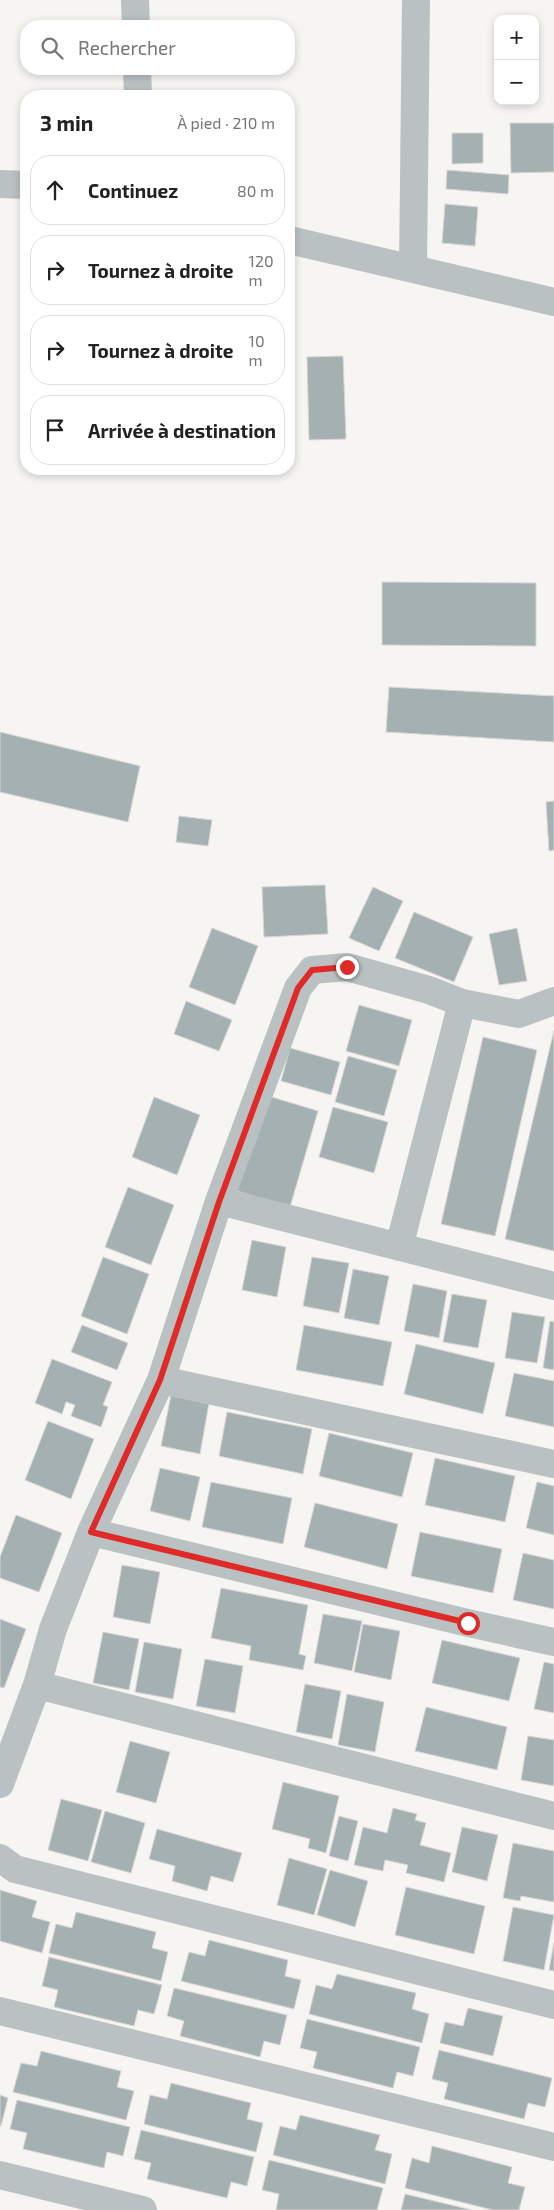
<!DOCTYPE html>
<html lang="fr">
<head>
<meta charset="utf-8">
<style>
	:root { --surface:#fff; --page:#f6f6f6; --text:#222; --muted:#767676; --line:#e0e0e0 }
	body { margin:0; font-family:"Exo 2",sans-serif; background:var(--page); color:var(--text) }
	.controls { position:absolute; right:15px; top:15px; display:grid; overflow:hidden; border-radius:10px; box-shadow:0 2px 8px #0003 }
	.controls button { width:45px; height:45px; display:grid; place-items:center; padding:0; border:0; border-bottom:1px solid var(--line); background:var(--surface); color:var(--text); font:25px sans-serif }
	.stop { position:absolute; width:15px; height:15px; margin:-11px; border:4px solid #df2a28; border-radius:50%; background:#fff }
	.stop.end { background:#df2a28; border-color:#fff; box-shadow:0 1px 5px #0008 }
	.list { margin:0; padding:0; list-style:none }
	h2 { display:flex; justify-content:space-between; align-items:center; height:65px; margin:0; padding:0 20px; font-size:21px }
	h2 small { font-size:16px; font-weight:400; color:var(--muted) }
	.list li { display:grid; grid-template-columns:32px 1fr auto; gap:15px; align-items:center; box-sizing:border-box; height:70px; margin:0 10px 10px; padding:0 10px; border:1px solid var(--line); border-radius:20px }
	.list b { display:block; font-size:19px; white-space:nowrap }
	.list em { font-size:16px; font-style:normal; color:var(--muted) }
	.icon { flex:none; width:28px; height:28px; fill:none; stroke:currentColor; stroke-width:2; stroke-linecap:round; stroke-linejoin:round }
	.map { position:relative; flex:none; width:554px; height:2210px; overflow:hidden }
	.search { position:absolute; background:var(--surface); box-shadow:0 2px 8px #0003; left:20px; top:20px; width:275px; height:55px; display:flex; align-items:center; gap:12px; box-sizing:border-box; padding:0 18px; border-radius:20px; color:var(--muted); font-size:19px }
	.panel { position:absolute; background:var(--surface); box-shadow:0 2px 8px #0003; left:20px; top:90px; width:275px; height:385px; border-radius:20px }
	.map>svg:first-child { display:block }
</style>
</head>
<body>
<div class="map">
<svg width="554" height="2210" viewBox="0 0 554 2210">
	<rect width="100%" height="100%" fill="#f6f5f2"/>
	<path fill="#a5b0b3" stroke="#d7d6d5" d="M510 123H554V172L511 173Z
		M452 133H483V163L452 164Z
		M447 170 509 175 508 194 446 189Z
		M445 204 478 207 475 246 442 243Z
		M343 356 346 439 309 440 307 357Z
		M382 582 536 583V646L382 645Z
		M389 687 554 696V742L386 732Z
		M0 732 140 766 128 822 0 792Z
		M554 801V850L549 851 546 802Z
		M179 816 212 820 208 846 176 842Z
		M325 885 328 934 264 937 262 887Z
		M373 887 403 901 379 951 349 938Z
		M414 912 473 937 454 982 395 958Z
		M212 928 258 946 235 1005 189 987Z
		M517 928 527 981 499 985 489 934Z
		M186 1001 232 1020 219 1051 174 1034Z
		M359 1005 412 1020 399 1066 346 1051Z
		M554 1030V1251L505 1239Z
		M483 1037 537 1050 495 1236 441 1224Z
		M290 1048 340 1062 331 1095 281 1081Z
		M348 1056 397 1070 384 1116 335 1102Z
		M265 1095 318 1111 290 1207 237 1191Z
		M154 1097 200 1115 177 1175 132 1157Z
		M333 1107 388 1122 374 1173 319 1157Z
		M128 1187 174 1205 151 1265 105 1247Z
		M252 1240 286 1247 277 1297 242 1290Z
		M103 1257 149 1274 127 1334 81 1316Z
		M312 1257 349 1263 339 1313 303 1306Z
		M353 1269 389 1276 379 1325 344 1318Z
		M413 1284 447 1291 439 1338 404 1331Z
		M452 1294 487 1300 478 1348 443 1342Z
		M512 1312 545 1317 537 1363 505 1358Z
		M550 1321 554 1322V1370L543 1368Z
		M82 1325 128 1343 117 1370 71 1352Z
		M304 1325 392 1342 383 1386 296 1370Z
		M416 1344 495 1363 483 1414 404 1394Z
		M52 1359 112 1382 103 1405 108 1407 101 1427 71 1416 75 1405 66 1402 62 1414 35 1403Z
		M514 1373 554 1381V1427L505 1416Z
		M171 1395 209 1403 200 1454 161 1446Z
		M227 1412 312 1429 303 1474 219 1456Z
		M48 1421 94 1439 71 1499 25 1480Z
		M329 1433 413 1453 402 1497 319 1476Z
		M435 1458 515 1476 505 1522 425 1505Z
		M160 1468 200 1477 190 1521 150 1511Z
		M211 1482 292 1498 283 1544 202 1527Z
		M537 1482 554 1486V1535L526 1528Z
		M315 1503 398 1524 387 1569 304 1547Z
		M16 1515 62 1533 39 1592 0 1578V1557Z
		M420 1532 502 1549 493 1593 411 1576Z
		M523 1553 554 1560V1609L513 1600Z
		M122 1565 160 1572 150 1624 113 1617Z
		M221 1588 308 1605 299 1654 306 1656 303 1670 249 1660 251 1646 211 1638Z
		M323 1614 362 1621 352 1671 314 1663Z
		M0 1619 26 1629 4 1688 0 1687Z
		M363 1624 400 1631 391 1680 354 1672Z
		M103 1632 139 1639 129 1690 93 1683Z
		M442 1640 520 1658 509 1701 432 1683Z
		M144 1642 182 1649 173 1699 135 1692Z
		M205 1659 243 1666 235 1713 196 1706Z
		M544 1662 554 1664V1713L534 1709Z
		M305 1684 341 1691 332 1739 296 1732Z
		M347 1694 384 1702 375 1752 338 1745Z
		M426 1707 507 1727 497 1770 415 1751Z
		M528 1736 554 1740V1786L521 1780Z
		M130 1741 170 1752 156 1803 116 1792Z
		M283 1782 339 1796 326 1853 308 1848 310 1839 272 1829Z
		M61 1799 102 1810 88 1861 48 1850Z
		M393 1808 417 1814 415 1820 426 1823 420 1845 451 1853 444 1882 406 1873 408 1865 385 1860 383 1871 354 1865 363 1827 387 1833Z
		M105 1811 145 1823 131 1873 91 1862Z
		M339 1816 358 1821 348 1861 329 1856Z
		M462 1827 498 1835 487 1881 452 1872Z
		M157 1829 242 1853 233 1882 211 1876 207 1891 172 1881 175 1866 149 1859Z
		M513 1843 554 1851V1902L521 1896 520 1901 503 1898Z
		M289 1858 327 1869 314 1915 277 1905Z
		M330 1870 368 1881 355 1927 317 1915Z
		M406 1887 485 1906 474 1954 395 1935Z
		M0 1890 37 1901 32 1917 50 1922 42 1953 0 1941Z
		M513 1907 554 1915 544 1970 503 1961Z
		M76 1912 156 1932 152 1948 168 1952 161 1981 49 1953 56 1924 72 1928Z
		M209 1940 288 1960 285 1976 301 1980 294 2009 181 1981 189 1952 205 1956Z
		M554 1942V1971L549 1970Z
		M49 1957 162 1985 154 2014 138 2010 134 2026 54 2007 58 1990 42 1986Z
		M337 1974 416 1993 412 2009 429 2014 422 2043 309 2014 316 1985 332 1989Z
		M174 1988 287 2015 280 2045 264 2041 260 2057 180 2036 184 2021 167 2016Z
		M468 2008 503 2016 493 2056 440 2043 445 2022 463 2026Z
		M307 2019 420 2047 413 2076 397 2072 393 2088 313 2068 317 2052 300 2048Z
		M439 2050 552 2078 545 2107 528 2103 524 2119 444 2099 448 2083 432 2079Z
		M41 2051 121 2071 117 2087 134 2091 126 2120 13 2092 21 2063 37 2066Z
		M171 2083 251 2103 247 2119 263 2123 256 2152 144 2124 150 2095 167 2099Z
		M0 2095 8 2098 1 2126H0Z
		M17 2100 130 2127 123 2156 107 2152 104 2168 23 2149 27 2133 10 2129Z
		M300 2115 380 2135 375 2150 392 2154 385 2184 273 2155 280 2126 296 2130Z
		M141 2130 254 2157 247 2186 231 2182 227 2198 147 2179 151 2163 134 2159Z
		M432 2146 512 2167 508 2183 525 2187 519 2210H493L405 2188 412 2158 429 2163Z
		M269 2160 383 2188 377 2210H276L279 2194 262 2190Z
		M405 2194 472 2210H401Z"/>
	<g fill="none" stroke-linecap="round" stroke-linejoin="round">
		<path stroke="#bac1c2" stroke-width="28" d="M135 0 136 26
			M137 69 138 96
			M0 184 26 185
			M289 240 554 302
			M413 269 416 0
			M219 1201 554 1286
			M399 1247 462 1003
			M161 1380 554 1464
			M91 1532 468 1623 554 1642
			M37 1685 554 1816
			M0 1784 37 1685 53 1629 91 1532 161 1380 219 1201 298 988 312 970 347 967 429 990 462 1003 519 1014 554 1001
			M0 1858 15 1869 554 2005
			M0 2011 554 2147
			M0 2175 143 2210"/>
	</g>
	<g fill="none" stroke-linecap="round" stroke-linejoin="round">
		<path stroke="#df2a28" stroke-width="6" d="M347 967 312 970 298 988 219 1202 160 1380 91 1532 468 1623"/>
	</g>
</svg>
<div class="controls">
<button>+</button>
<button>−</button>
</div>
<div class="stop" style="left:468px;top:1623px"></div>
<div class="stop end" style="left:347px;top:967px"></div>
<div class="search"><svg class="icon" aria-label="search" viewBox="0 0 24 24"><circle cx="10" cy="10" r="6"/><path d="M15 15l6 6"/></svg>Rechercher</div>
<section class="panel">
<h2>3 min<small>À pied · 210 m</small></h2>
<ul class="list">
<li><svg class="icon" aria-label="ahead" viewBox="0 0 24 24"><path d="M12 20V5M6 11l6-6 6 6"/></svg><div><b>Continuez</b></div><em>80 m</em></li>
<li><svg class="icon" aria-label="right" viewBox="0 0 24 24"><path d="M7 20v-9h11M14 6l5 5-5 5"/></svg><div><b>Tournez à droite</b></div><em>120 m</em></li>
<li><svg class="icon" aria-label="right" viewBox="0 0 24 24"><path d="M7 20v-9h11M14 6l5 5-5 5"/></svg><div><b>Tournez à droite</b></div><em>10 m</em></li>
<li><svg class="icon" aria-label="arrive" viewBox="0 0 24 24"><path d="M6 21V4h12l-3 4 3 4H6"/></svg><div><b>Arrivée à destination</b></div></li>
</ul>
</section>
</div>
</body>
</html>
